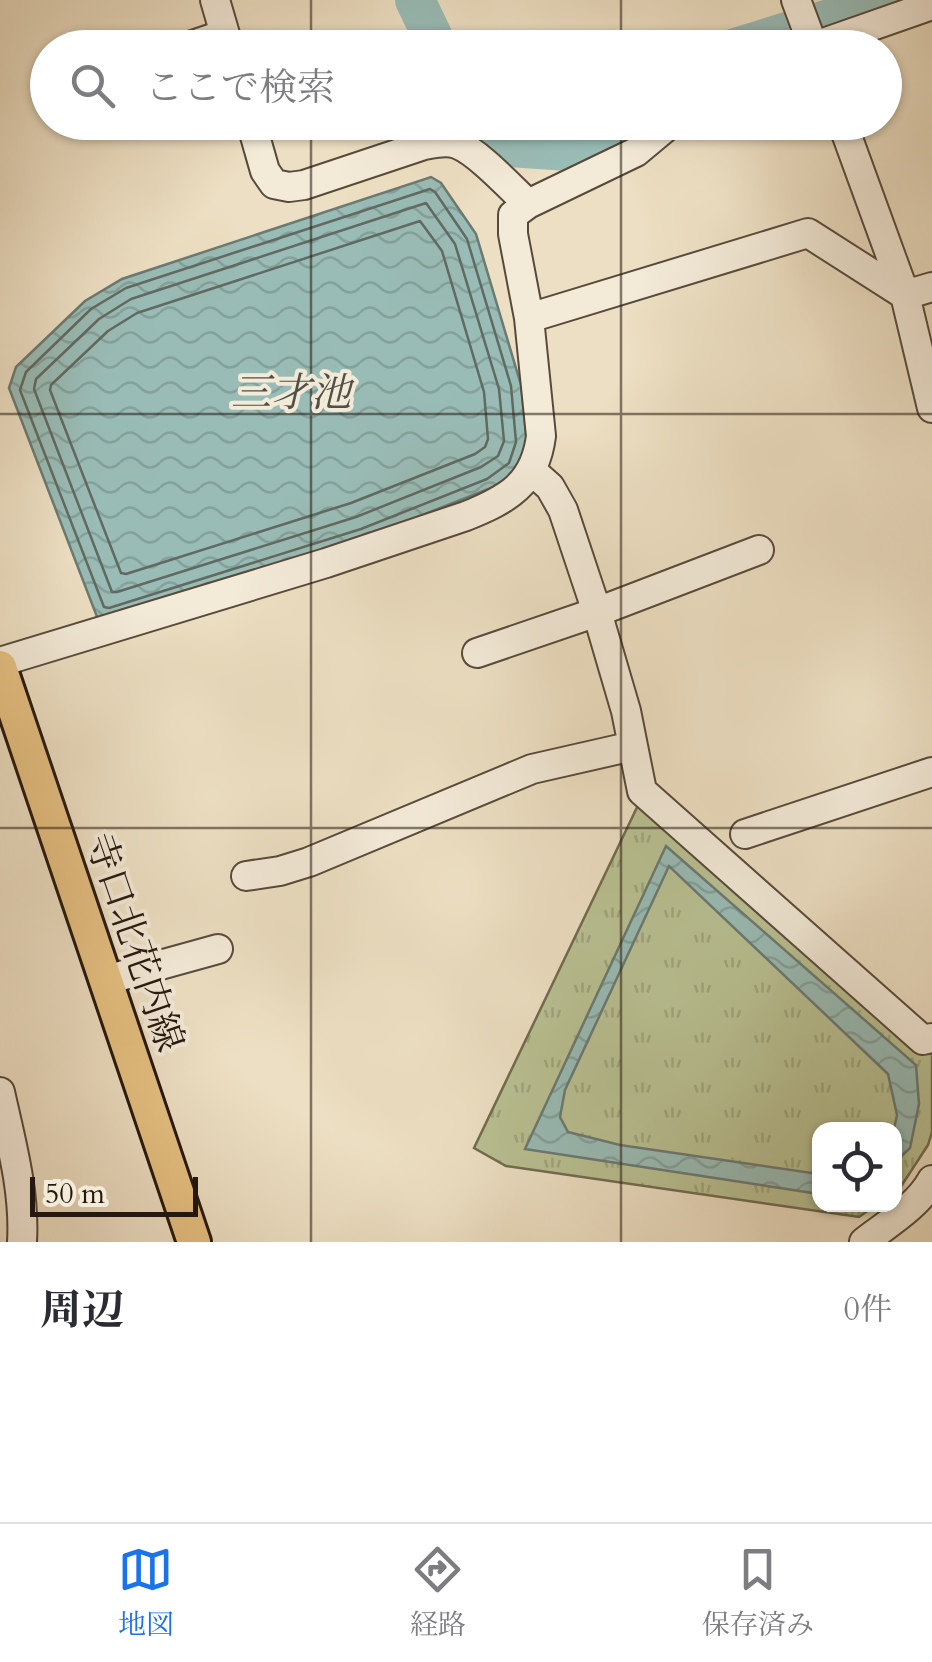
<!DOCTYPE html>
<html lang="ja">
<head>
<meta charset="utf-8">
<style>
	:root { --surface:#fff; --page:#f2f2f3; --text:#2b2b33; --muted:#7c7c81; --line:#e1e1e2; --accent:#1a73e8 }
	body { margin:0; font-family:Cardo,"Noto Serif JP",serif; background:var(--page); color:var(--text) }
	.controls { position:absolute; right:30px; bottom:30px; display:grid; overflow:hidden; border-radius:20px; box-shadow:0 2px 8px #0004 }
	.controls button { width:90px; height:90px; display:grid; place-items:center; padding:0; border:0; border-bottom:2px solid var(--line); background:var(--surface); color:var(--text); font:50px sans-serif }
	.scale { position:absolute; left:30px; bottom:25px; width:168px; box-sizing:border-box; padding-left:10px; border:5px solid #26180e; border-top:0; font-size:28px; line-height:35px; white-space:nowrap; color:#26180e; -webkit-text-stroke:8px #f3ead8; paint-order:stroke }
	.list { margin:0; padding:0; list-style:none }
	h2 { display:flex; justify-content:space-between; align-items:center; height:130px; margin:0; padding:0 40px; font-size:42px }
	h2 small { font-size:32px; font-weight:400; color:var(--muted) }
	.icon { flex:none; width:55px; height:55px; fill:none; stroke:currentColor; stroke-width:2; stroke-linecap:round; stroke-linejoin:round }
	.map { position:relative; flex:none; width:932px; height:1242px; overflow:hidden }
	.search { position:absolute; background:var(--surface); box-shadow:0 2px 8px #0004; left:30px; right:30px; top:30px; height:110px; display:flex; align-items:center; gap:25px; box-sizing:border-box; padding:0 35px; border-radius:55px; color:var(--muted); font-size:38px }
	.sheet { height:280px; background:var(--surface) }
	nav { display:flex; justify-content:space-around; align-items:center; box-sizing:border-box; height:140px; border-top:2px solid var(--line); background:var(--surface); font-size:28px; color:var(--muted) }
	nav a { display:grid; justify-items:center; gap:5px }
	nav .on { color:var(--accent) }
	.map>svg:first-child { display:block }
</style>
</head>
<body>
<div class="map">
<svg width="932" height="1242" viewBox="0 0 932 1242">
	<defs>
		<pattern id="grass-tufts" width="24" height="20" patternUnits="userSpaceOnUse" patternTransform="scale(2.5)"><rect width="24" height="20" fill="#b9c193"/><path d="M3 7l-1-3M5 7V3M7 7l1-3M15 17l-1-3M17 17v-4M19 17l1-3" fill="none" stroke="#9fa57e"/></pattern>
		<pattern id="water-waves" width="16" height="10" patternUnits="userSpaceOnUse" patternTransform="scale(2.5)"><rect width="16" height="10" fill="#99bcb6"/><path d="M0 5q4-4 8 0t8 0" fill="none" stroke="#84a19b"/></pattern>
	</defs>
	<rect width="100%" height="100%" fill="#eddfc3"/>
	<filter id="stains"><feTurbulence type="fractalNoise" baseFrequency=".002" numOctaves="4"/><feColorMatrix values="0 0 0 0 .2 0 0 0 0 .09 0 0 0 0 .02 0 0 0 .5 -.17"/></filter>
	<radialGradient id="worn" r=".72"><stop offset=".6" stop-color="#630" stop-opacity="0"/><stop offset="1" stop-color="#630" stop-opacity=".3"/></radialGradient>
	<path fill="url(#grass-tufts)" stroke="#706c50" stroke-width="2.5" d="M641 799 932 1053V1132L928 1145 902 1185 895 1191 894 1130H820V1204L876 1205 859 1217 506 1166 474 1148Z"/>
	<path fill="url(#water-waves)" stroke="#6b7a73" stroke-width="2.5" d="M431 177 441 183 476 234 521 385 527 444 518 468 506 479 491 488 364 538 99 622 9 388 16 367 85 301 122 279Z
		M666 846 916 1065 919 1104 910 1148 895 1162 894 1129 897 1115 888 1074 669 866 565 1090 560 1117 568 1132 620 1145 819 1174V1194L525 1149Z"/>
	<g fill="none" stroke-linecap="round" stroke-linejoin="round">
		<path stroke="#606a62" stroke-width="2.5" d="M430 189 435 192 467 239 511 386 516 442 509 463 487 479 361 529 109 608 104 607 20 390 26 372 91 309 126 288Z
			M426 203 455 244 499 389 504 441 498 456 481 467 356 517 117 592H112L34 389 36 379 99 319 131 299Z
			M420 221 442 251 484 392 488 439 485 447 475 454 351 503 126 574 121 573 50 390 51 385 108 331 137 313Z"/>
		<path stroke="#99bcb6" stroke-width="40" d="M415 0 438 48
			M735 48 891 0
			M487 122 509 147 568 151 616 122"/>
		<g stroke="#584a3b" stroke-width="32">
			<path id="minor" d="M215 0 229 48
				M796 0 814 48
				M184 48 225 34
				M809 48 932 5
				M251 122 265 171 274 184 289 187 304 185 424 145C435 143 446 140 457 144 478 152 510 187 528 204
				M842 122 905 295 932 408
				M529 318 808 233 905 295 932 287
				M532 471 550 487 563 510 597 612 626 711 642 791 923 1040 932 1038
				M477 653 597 612 759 550
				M0 662 326 563 466 516C508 499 535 484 541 436L529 318 513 234V215L528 204 636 152 672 122
				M745 834 932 772
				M246 876 280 871 309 862 532 769 633 746
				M106 980 218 949
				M0 1092C11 1142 25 1191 22 1242
				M864 1242C887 1224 918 1206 932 1180"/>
		</g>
		<g stroke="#26180e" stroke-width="38">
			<path id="major" d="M0 667 194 1242"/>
		</g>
		<use href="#minor" stroke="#f3ead8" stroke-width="28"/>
		<use href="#major" stroke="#e6c082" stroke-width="32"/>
	</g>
	<path fill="none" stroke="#26180e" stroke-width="2.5" stroke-opacity="0.55" d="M311 0V48M621 0V48M311 122V1242M621 122V1242M0 414H932M0 828H932"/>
	<g text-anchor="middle" stroke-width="8" stroke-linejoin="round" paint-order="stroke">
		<g font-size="38" fill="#26180e" stroke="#f3ead8">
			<text transform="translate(135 942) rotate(71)" y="13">寺口北花内線</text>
		</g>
		<g font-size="40" font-style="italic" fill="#4e5149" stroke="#f3ead8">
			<text x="291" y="406">三才池</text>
		</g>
	</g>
	<rect width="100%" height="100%" filter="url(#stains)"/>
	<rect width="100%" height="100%" fill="url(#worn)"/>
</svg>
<div class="controls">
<button><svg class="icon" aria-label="locate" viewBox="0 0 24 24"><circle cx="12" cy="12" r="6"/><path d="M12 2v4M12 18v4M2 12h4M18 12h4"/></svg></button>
</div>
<div class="scale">50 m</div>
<div class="search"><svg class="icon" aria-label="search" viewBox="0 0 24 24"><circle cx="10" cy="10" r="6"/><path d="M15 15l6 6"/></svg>ここで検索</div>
</div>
<section class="sheet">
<h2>周辺<small>0件</small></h2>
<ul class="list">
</ul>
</section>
<nav>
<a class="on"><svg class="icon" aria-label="map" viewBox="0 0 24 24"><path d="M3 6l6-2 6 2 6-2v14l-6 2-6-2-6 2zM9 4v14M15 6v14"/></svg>地図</a>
<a><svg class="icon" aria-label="directions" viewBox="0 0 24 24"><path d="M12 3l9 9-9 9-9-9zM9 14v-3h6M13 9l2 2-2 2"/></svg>経路</a>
<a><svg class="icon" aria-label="saved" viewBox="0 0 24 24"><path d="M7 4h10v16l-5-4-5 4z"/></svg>保存済み</a>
</nav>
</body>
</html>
